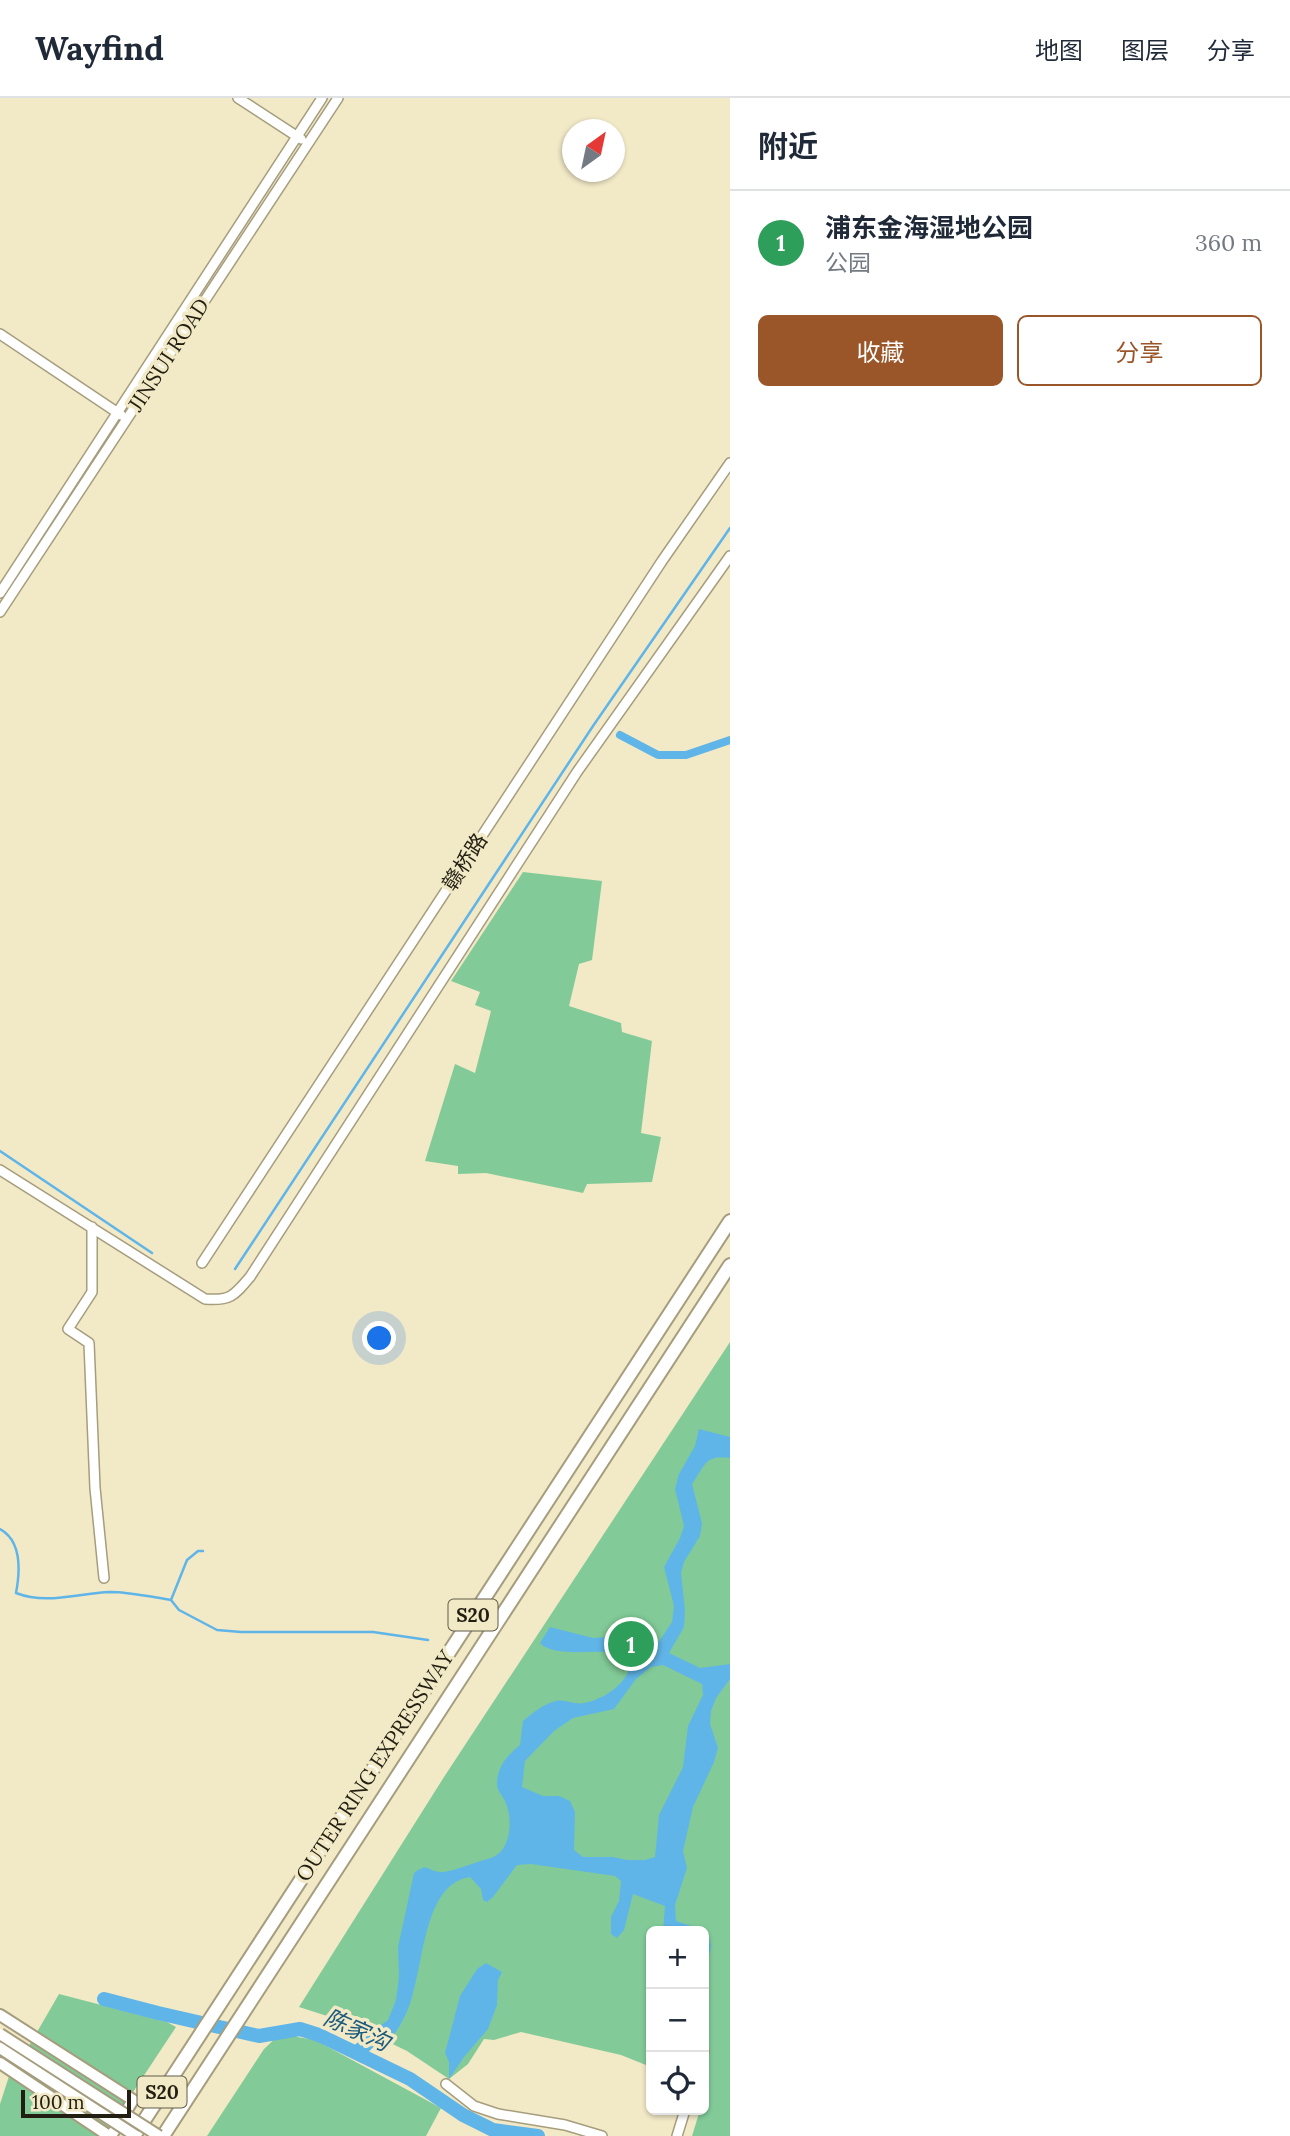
<!DOCTYPE html>
<html lang="zh">
<head>
<meta charset="utf-8">
<style>
	:root { --surface:#fff; --page:#f6f6f7; --text:#1f2937; --muted:#747a83; --line:#e0e1e3; --accent:#9a5629 }
	body { margin:0; font-family:Lora,"Noto Sans SC",serif; background:var(--page); color:var(--text) }
	.controls { position:absolute; right:21px; bottom:21px; display:grid; overflow:hidden; border-radius:10px; box-shadow:0 2px 5px #0004 }
	.controls button { width:63px; height:63px; display:grid; place-items:center; padding:0; border:0; border-bottom:2px solid var(--line); background:var(--surface); color:var(--text); font:35px sans-serif }
	.compass { position:absolute; left:562px; top:21px; width:63px; height:63px; border-radius:50%; background:var(--surface); box-shadow:0 2px 5px #0004; rotate:33deg }
	.scale { position:absolute; left:21px; bottom:18px; width:110px; box-sizing:border-box; padding-left:7px; border:4px solid #221f12; border-top:0; font-size:19px; line-height:24px; white-space:nowrap; color:#221f12; -webkit-text-stroke:5px #f2e9c7; paint-order:stroke }
	.you { position:absolute; left:380px; top:1241px; width:24px; height:24px; margin:-18px; border:5px solid #fff; border-radius:50%; background:#1a73e8; box-shadow:0 0 0 10px #1a73e833 }
	.badge { display:grid; place-items:center; width:46px; height:46px; border-radius:50%; background:var(--accent); color:#fff; font-size:23px; font-weight:700 }
	.pin { position:absolute; translate:-50% -50%; border:4px solid #fff; box-shadow:0 2px 7px #0006 }
	.list { margin:0; padding:0; list-style:none }
	h2 { display:flex; justify-content:space-between; align-items:center; height:91px; margin:0; padding:0 28px; font-size:30px }
	h2 small { font-size:23px; font-weight:400; color:var(--muted) }
	.list li { display:grid; grid-template-columns:46px 1fr auto; gap:21px; align-items:center; box-sizing:border-box; height:105px; padding:0 28px; border-top:2px solid var(--line) }
	.list b { display:block; font-size:26px; white-space:nowrap }
	.list p { margin:0; font-size:23px; white-space:nowrap; color:var(--muted) }
	.list em { font-size:23px; font-style:normal; color:var(--muted) }
	.actions { display:flex; gap:14px; padding:21px 28px }
	.actions a { flex:1; padding:16px 0; border:2px solid var(--accent); border-radius:10px; text-align:center; font-size:24px; color:var(--accent) }
	.actions .main { background:var(--accent); color:#fff }
	.icon { flex:none; width:38px; height:38px; fill:none; stroke:currentColor; stroke-width:2; stroke-linecap:round; stroke-linejoin:round }
	.map { position:relative; flex:none; width:730px; height:2038px; overflow:hidden }
	header { display:flex; align-items:center; gap:42px; box-sizing:border-box; height:98px; padding:0 35px; background:var(--surface); border-bottom:2px solid var(--line) }
	header strong { font-size:33px }
	nav { display:flex; gap:38px; margin-inline-start:auto; font-size:24px }
	main { display:flex }
	aside { flex:1; background:var(--surface) }
	.map>svg:first-child { display:block }
</style>
</head>
<body>
<header>
<strong>Wayfind</strong>
<nav><a>地图</a><a>图层</a><a>分享</a></nav>
</header>
<main>
<div class="map">
<svg width="730" height="2038" viewBox="0 0 730 2038">
	<rect width="100%" height="100%" fill="#f2e9c7"/>
	<path fill="#82cb98" d="M523 774 602 783 592 862 579 866 569 908 621 925 622 934 652 943 641 1035 661 1039 652 1084 587 1086 583 1095 486 1075 458 1076V1068L425 1063 455 966 475 975 491 913 475 907 480 894 451 883Z
		M730 1244V2038H692L700 2012H704L706 1990 704 1989V1833H651V1969L621 1957 521 1934 494 1942 484 1941 468 1966 449 1981 407 1953 349 1925 299 1909 444 1679Z
		M59 1896 167 1924 176 1929 104 2038H0V2006L15 1960H22Z
		M280 1936 315 1942 441 2010 426 2038H207L264 1951Z"/>
	<path fill="#60b5e8" fill-rule="evenodd" d="M699 1331 730 1339V1360C705 1356 705 1368 692 1386L702 1425 700 1438 684 1464 681 1475 685 1512 684 1529 669 1555 700 1570 730 1566V1581L716 1600 711 1613 710 1626 718 1650 714 1664 693 1709 683 1753 687 1770 675 1807 676 1823 706 1833 711 1847 705 1882 704 1883V1833H663L665 1808 633 1796 624 1832 617 1840 611 1836V1819L619 1803 621 1783 615 1778 531 1766 517 1767 493 1799 487 1804 483 1802 481 1791 470 1779C419 1786 425 1881 405 1918 402 1923 398 1932 394 1936 390 1940 384 1941 380 1944 374 1948 369 1953 364 1959L349 1951 388 1922 396 1902 399 1879 398 1849 414 1775C429 1764 426 1773 440 1774 450 1775 478 1763 491 1760 512 1753 513 1720 505 1703 501 1695 496 1692 497 1683 499 1666 508 1657 520 1647L523 1623C531 1616 545 1605 556 1603 566 1601 574 1607 584 1605 603 1602 631 1584 631 1562 624 1558 614 1554 605 1554 588 1553 551 1558 540 1545L550 1529 593 1540 636 1537 656 1548 672 1524 674 1508 664 1469 680 1440 684 1428 675 1391 679 1376 695 1348ZM663 1567 702 1586 703 1597 688 1628 683 1669 659 1717 655 1759 645 1762H627L613 1759H583L574 1752 575 1714 570 1703 559 1698H543L522 1689 525 1663 554 1633 573 1620 614 1611 636 1581 651 1569Z
		M486 1865 502 1874 498 1882 497 1907 488 1931 464 1959 449 1981V1964L445 1955 460 1898 477 1871Z"/>
	<g fill="none" stroke-linecap="round" stroke-linejoin="round">
		<path stroke="#60b5e8" stroke-width="2.5" d="M0 1053 152 1155
			M235 1171 593 628 730 430
			M0 1431C22 1443 20 1474 16 1495 47 1507 78 1495 110 1494 130 1494 152 1499 171 1502L187 1462 198 1453H203
			M171 1502 179 1512 217 1532 241 1534H373L428 1542"/>
		<path stroke="#60b5e8" stroke-width="8" d="M620 637 658 657H686L730 642"/>
		<path stroke="#60b5e8" stroke-width="14" d="M104 1901 158 1915 259 1938 300 1931 319 1937 410 1981 463 2017 493 2032 538 2038"/>
		<g stroke="#a59d7d" stroke-width="12">
			<path id="minor" d="M238 0 301 41
				M0 236 121 317
				M0 495 322 0
				M0 514 338 0
				M0 1072 205 1201C230 1203 234 1198 250 1179L577 674 730 458
				M92 1129V1194L68 1231 89 1245 95 1390 104 1480
				M202 1165 662 463 730 365
				M704 1954V1953
				M446 1986 474 2008 498 2016 565 2027 602 2038
				M677 2038 685 2012"/>
		</g>
		<g stroke="#a59d7d" stroke-width="14">
			<path id="major" d="M0 1917 133 2002 111 2038
				M0 1965 109 2038"/>
		</g>
		<g stroke="#a59d7d" stroke-width="16">
			<path id="highway" d="M134 2038 730 1123
				M163 2038 730 1167"/>
		</g>
		<use href="#minor" stroke="#fff" stroke-width="9"/>
		<use href="#major" stroke="#fff" stroke-width="10"/>
		<use href="#highway" stroke="#fff" stroke-width="12"/>
		<g stroke="#a59d7d" stroke-width="14" stroke-linecap="butt">
			<path id="major-bridge" d="M0 1936 159 2038
				M0 1950 136 2038"/>
		</g>
		<use href="#major-bridge" stroke="#fff" stroke-width="10"/>
	</g>
	<g text-anchor="middle" stroke-width="7" stroke-linejoin="round" paint-order="stroke">
		<g fill="#f2e9c7" stroke="#605c48" stroke-width="2">
			<rect x="448.5" y="1501.5" width="49" height="31" rx="5"/>
			<rect x="137.5" y="1978.5" width="49" height="31" rx="5"/>
		</g>
		<g font-size="19" font-weight="bold" fill="#221f12">
			<text x="473" y="1524">S20</text>
			<text x="162" y="2001">S20</text>
		</g>
		<g font-size="21" fill="#221f12" stroke="#f2e9c7">
			<text transform="translate(169 257) rotate(-57)" y="7">JINSUI ROAD</text>
			<text transform="translate(465 764) rotate(-57)" y="7">赣桥路</text>
			<text transform="translate(375 1668) rotate(-57)" y="7">OUTER RING EXPRESSWAY</text>
		</g>
		<g font-size="23" font-style="italic" fill="#1b5b7d" stroke="#f2e9c7">
			<text transform="translate(357 1932) rotate(24)" y="8">陈家沟</text>
		</g>
	</g>
</svg>
<div class="controls">
<button>+</button>
<button>−</button>
<button><svg class="icon" aria-label="locate" viewBox="0 0 24 24"><circle cx="12" cy="12" r="6"/><path d="M12 2v4M12 18v4M2 12h4M18 12h4"/></svg></button>
</div>
<svg class="compass" viewBox="-18 -18 36 36"><path d="M0-13l5 13h-10z" fill="#e53935"/><path d="M0 13l5-13h-10z" fill="#747a83"/></svg>
<div class="scale">100 m</div>
<div class="you"></div>
<div class="pin badge" style="left:631px;top:1546px;background:#2e9e5b">1</div>
</div>
<aside>
<h2>附近<small></small></h2>
<ul class="list">
<li><span class="badge" style="background:#2e9e5b">1</span><div><b>浦东金海湿地公园</b><p>公园</p></div><em>360 m</em></li>
</ul>
<div class="actions"><a class="main">收藏</a><a>分享</a></div>
</aside>
</main>
</body>
</html>
